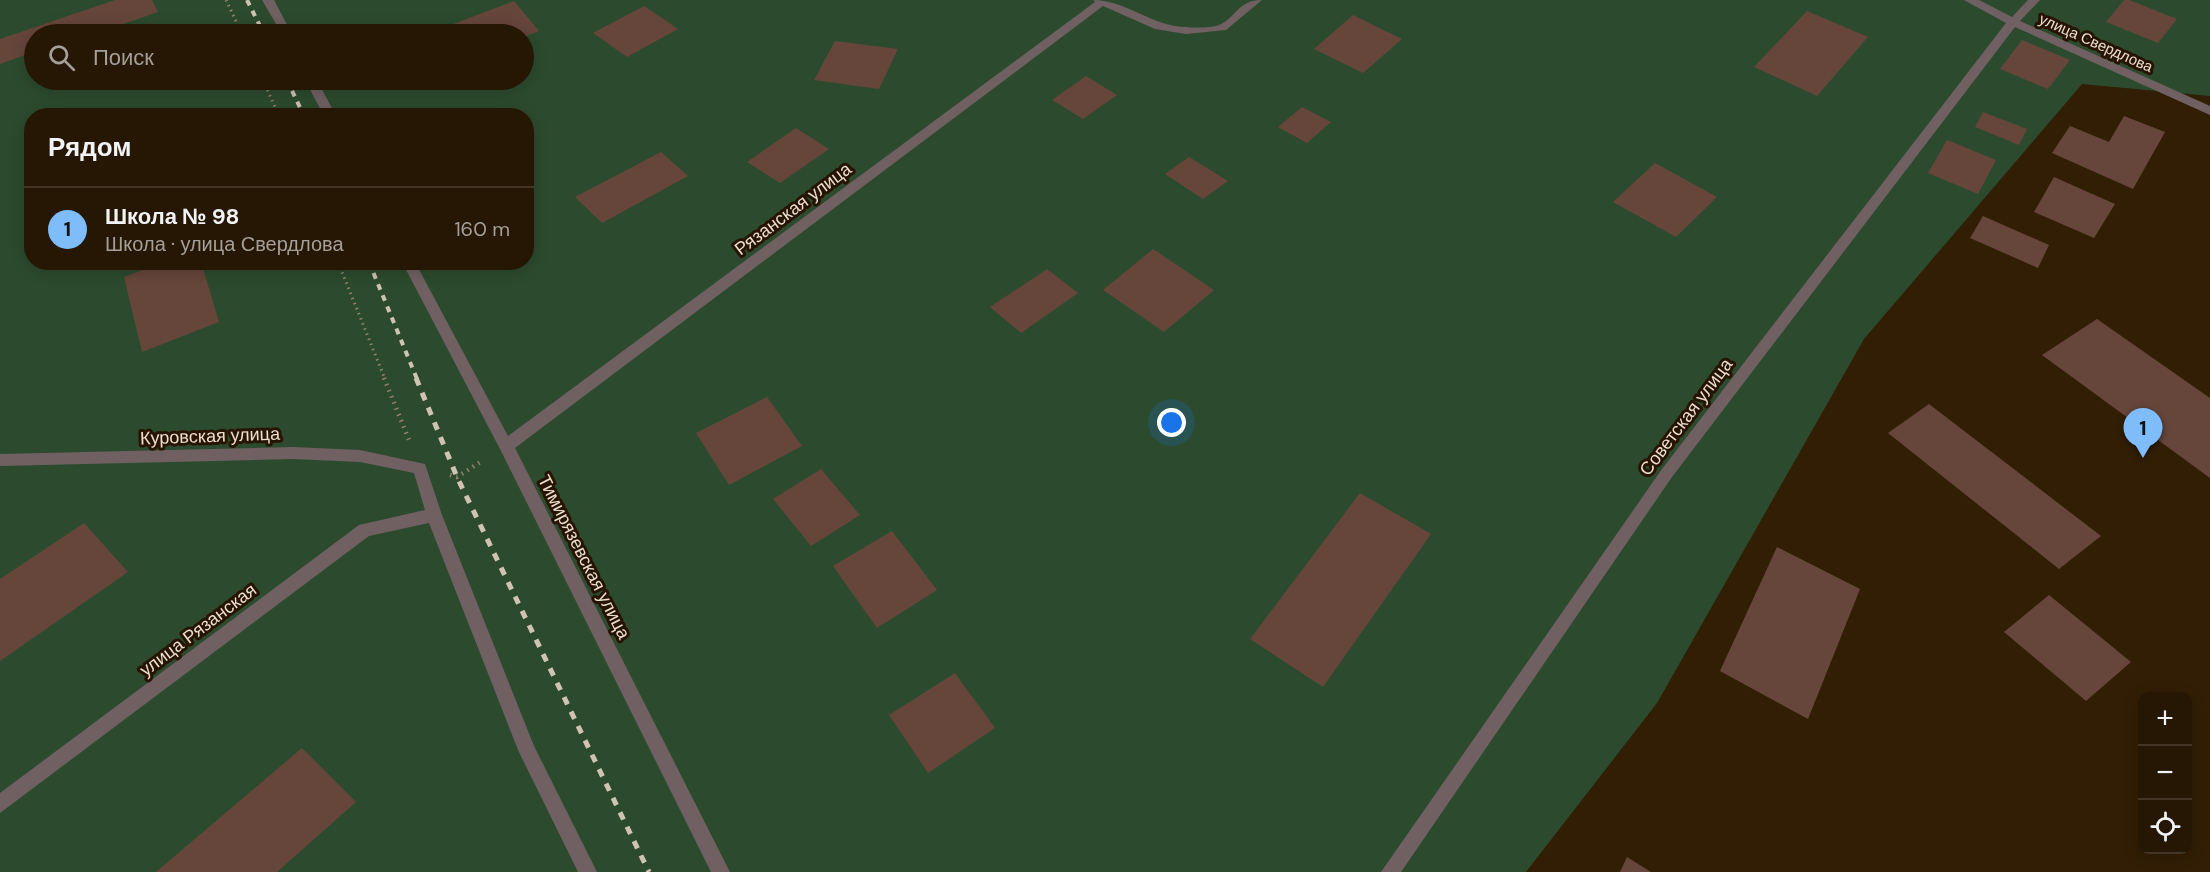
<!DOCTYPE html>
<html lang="ru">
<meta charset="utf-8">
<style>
:root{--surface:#261604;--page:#322313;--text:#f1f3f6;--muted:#a49f9a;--line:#423526;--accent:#7ebdf9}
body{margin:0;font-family:"DM Sans",sans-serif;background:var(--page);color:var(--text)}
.controls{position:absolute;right:18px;bottom:18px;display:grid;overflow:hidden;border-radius:12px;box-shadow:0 3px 15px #0003}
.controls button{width:54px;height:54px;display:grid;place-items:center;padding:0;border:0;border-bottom:2px solid var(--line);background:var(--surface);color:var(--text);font:30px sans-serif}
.you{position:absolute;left:1172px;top:423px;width:21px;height:21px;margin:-15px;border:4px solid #fff;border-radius:50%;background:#1a73e8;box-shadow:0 0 0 9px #1a73e833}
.badge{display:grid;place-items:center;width:39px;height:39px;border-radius:50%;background:var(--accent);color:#111;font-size:20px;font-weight:700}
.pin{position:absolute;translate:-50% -50px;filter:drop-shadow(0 2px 3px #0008)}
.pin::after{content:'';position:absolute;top:32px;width:21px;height:18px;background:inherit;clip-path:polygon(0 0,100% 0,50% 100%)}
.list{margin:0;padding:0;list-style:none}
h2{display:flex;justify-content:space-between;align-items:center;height:78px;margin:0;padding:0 24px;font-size:26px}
h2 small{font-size:20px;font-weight:400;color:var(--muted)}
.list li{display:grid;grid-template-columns:39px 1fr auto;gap:18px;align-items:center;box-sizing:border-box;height:84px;padding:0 24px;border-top:2px solid var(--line)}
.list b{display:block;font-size:22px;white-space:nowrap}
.list p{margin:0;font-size:20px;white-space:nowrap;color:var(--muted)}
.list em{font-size:20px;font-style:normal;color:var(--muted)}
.icon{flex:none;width:33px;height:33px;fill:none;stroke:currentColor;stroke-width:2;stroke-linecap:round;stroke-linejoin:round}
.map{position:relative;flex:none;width:2210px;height:872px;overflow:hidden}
.search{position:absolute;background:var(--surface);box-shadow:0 3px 15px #0003;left:24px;top:24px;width:510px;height:66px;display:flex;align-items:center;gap:15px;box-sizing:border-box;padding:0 21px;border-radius:33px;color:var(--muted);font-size:22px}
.panel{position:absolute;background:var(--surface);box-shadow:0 3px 15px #0003;left:24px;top:108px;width:510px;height:162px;border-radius:24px}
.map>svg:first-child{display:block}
.green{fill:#2c4b2e;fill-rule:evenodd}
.building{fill:#66463b}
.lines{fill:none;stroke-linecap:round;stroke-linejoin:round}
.path-far1{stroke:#91806d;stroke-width:3;stroke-dasharray:1.5 4;stroke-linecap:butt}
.path{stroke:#91806d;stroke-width:4.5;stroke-dasharray:1.5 5;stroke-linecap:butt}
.minor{fill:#716062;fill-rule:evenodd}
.rail-far1{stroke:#d1c3b3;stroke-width:4;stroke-dasharray:6 6;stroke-linecap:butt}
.rail{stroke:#d1c3b3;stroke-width:5;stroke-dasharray:8 8;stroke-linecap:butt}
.labels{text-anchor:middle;stroke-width:6;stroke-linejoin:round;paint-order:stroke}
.far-street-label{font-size:15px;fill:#ebded0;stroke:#271400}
.street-label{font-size:18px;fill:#ebded0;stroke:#271400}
</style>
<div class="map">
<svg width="2210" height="872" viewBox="0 0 2210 872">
<rect width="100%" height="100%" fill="#321e05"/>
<!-- green -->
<path class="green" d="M 0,0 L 2210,0 L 2210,96 L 2082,84 L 1864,339 L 1657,703 L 1526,872 L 0,872 ZM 34,34 L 524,34 L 524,80 L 34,80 ZM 32,116 L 526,116 L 526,262 L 32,262 Z"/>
<!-- building -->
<path class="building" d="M 115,0 L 152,0 L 158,12 L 94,34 L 34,34 L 34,52 L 0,64 L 0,39 Z
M 2124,0 L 2129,0 L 2177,19 L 2158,43 L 2106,22 Z
M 514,1 L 539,31 L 524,37 L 524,34 L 427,34 Z
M 644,6 L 678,29 L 627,57 L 593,33 Z
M 1807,11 L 1868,37 L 1817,96 L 1754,67 Z
M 1353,15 L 1402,39 L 1363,73 L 1314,49 Z
M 2022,40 L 2070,60 L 2048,89 L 2000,69 Z
M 835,41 L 898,49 L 879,89 L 814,80 Z
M 1086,76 L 1117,95 L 1083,119 L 1052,100 Z
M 1302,107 L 1331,122 L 1307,143 L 1278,127 Z
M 1983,112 L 2027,129 L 2019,145 L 1975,127 Z
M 2124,116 L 2165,132 L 2133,189 L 2052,153 L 2070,126 L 2109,142 Z
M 796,128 L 829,149 L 780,183 L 747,162 Z
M 1947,140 L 1996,160 L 1978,194 L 1928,173 Z
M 661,152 L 688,176 L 602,223 L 575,197 Z
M 1189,157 L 1228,181 L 1203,199 L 1165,174 Z
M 1655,163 L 1717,197 L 1676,237 L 1613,202 Z
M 2054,177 L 2115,204 L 2094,238 L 2034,212 Z
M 1983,216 L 2049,245 L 2038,268 L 1970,238 Z
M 1153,249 L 1214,290 L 1164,332 L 1103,290 Z
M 164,262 L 201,262 L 219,322 L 142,352 L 124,277 Z
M 1047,269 L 1078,293 L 1021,333 L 990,307 Z
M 2097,319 L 2210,398 L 2210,478 L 2042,355 Z
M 767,397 L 802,446 L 729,485 L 696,433 Z
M 1929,404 L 2101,536 L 2059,569 L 1888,433 Z
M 821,469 L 860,515 L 811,546 L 773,499 Z
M 1360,493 L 1431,534 L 1323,687 L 1250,639 Z
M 84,523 L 128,572 L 0,661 L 0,579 Z
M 892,531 L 937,590 L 877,628 L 833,566 Z
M 1777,547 L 1860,589 L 1808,719 L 1720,671 Z
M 2049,595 L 2131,662 L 2086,701 L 2004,632 Z
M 955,673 L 995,728 L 928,773 L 889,715 Z
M 302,748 L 356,802 L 277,872 L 156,872 Z
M 1627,857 L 1651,872 L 1620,872 Z"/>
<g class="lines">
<!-- path-far1 -->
<path class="path-far1" d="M 226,0 L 242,34
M 263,80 L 279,116
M 338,262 L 385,379"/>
<!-- path -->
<path class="path" d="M 384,378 L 409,440
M 450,475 L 457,477 L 482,461"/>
<!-- minor -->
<path class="minor" d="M 262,0 L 274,0 L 292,34 L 282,34 Z
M 1093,0 C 1126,0 1153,27 1186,27 C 1195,28 1211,28 1219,25 C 1237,17 1238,0 1262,0 L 1226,30 L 1186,34 L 1155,29 L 1103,6 L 515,448 L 730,872 L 711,872 L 500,449 L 402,262 L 415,262 L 508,436 L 1095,2 Z
M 1964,0 L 1979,0 L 2012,17 L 2028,0 L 2040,0 L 2020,21 L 2210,106 L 2210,115 L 2015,27 L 1672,477 L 1401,872 L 1381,872 L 1662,469 L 2006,23 Z
M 305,80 L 317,80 L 336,116 L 324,116 Z
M 293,447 L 360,450 L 425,464 L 442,515 L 534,746 L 597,872 L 578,872 L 518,750 L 429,523 L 369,536 L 0,813 L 0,793 L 359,525 L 425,510 L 414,473 L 360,462 L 293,459 L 0,466 L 0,454 Z"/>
<!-- rail-far1 -->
<path class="rail-far1" d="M 247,0 L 264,34
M 287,80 L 304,116
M 369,262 L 417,379"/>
<!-- rail -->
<path class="rail" d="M 416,378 L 457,477 L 649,872"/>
</g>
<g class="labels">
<!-- far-street labels -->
<g class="far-street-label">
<text transform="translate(2096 43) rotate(24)" y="5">улица Свердлова</text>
</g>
<!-- street labels -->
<g class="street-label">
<text transform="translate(793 209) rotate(-37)" y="6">Рязанская улица</text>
<text transform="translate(1686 417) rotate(-53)" y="6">Советская улица</text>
<text transform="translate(210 436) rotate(-2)" y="6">Куровская улица</text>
<text transform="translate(584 557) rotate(63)" y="6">Тимирязевская улица</text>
<text transform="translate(198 630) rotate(-37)" y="6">улица Рязанская</text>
</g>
</g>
</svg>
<div class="controls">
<button>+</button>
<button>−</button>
<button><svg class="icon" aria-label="locate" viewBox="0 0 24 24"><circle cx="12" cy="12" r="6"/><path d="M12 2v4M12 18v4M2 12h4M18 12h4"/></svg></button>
</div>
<div class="you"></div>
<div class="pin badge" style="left:2143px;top:458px">1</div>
<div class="search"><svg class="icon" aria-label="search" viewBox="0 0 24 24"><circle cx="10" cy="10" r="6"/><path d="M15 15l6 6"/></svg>Поиск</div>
<section class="panel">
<h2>Рядом<small></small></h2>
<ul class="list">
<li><span class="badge">1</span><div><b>Школа № 98</b><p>Школа · улица Свердлова</p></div><em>160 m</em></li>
</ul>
</section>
</div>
